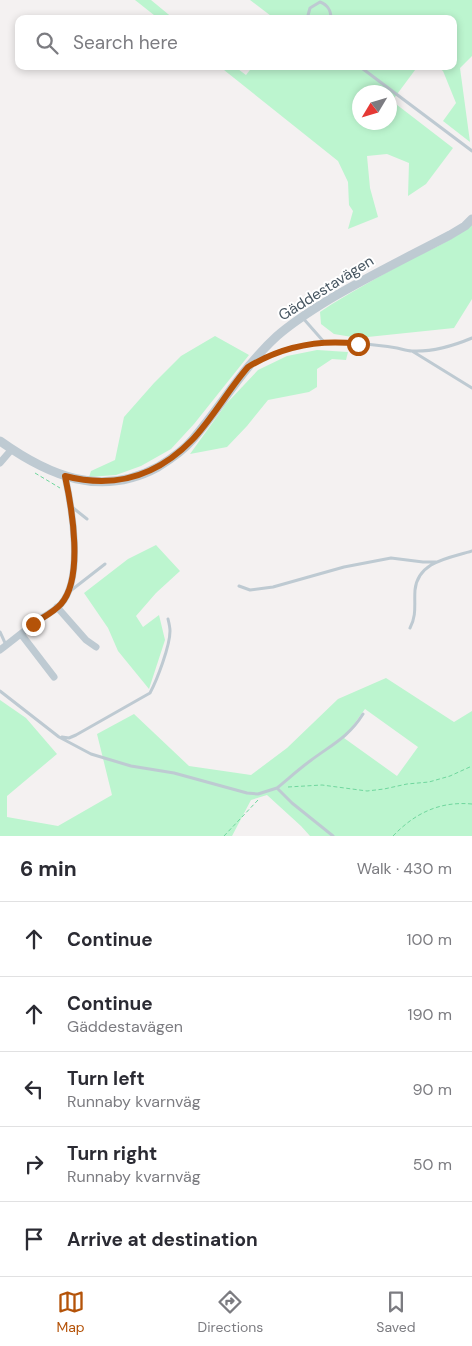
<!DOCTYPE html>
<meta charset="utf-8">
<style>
:root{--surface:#fff;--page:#f7f7f7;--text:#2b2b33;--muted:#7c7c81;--line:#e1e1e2;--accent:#b45309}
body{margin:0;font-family:"DM Sans",sans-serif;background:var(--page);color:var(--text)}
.compass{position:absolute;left:352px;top:85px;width:45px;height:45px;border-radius:50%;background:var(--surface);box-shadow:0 2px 8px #0003;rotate:232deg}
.stop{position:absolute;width:15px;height:15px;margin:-11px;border:4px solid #b45309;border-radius:50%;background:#fff}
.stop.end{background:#b45309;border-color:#fff;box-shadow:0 1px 5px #0008}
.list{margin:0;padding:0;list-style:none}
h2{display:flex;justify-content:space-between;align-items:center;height:65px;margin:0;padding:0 20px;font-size:21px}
h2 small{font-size:16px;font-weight:400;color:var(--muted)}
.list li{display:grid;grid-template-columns:32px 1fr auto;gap:15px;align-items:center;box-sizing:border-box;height:75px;padding:0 20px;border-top:1px solid var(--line)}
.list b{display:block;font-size:19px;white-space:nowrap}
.list p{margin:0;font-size:16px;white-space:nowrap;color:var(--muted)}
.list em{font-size:16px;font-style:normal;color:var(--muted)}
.icon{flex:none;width:28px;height:28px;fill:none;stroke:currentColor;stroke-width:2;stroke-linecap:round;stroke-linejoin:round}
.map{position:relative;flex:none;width:472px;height:836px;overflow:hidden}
.search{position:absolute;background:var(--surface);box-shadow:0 2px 8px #0003;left:15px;right:15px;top:15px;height:55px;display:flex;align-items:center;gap:12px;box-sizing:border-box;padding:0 18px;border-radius:10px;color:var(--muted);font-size:19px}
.sheet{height:440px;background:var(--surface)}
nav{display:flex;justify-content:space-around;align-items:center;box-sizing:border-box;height:70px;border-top:1px solid var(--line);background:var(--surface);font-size:14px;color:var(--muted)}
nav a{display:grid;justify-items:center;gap:2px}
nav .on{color:var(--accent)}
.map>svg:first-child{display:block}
.green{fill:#bcf5cf;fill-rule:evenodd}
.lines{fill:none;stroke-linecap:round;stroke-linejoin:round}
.path{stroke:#70d79e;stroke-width:1;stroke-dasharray:4 2.5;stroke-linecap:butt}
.service{stroke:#becad2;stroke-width:3}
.minor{stroke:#becad2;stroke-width:7}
.tertiary{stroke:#becad2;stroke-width:9}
.route{stroke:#b45309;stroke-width:6}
.labels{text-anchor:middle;stroke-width:4;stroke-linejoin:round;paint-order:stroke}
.street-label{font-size:15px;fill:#475661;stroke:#fff}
</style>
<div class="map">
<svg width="472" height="836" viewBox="0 0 472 836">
<rect width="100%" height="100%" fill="#f4f1f1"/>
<!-- green -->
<path class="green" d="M 135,0 L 151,0 L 174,19 L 159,19 Z
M 250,0 L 472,0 L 472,56 L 460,68 L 470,142 L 443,121 L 456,103 L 443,71 L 436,66 L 453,66 L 453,19 L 275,19 Z
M 219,66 L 234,66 L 246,75 L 253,66 L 418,66 L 392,101 L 453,148 L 426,184 L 408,196 L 409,163 L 387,154 L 367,156 L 370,188 L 378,217 L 348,229 L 353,211 L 349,205 L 348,182 L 338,161 ZM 360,92 L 390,92 L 390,122 L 360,122 Z
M 472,223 L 472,299 L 454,328 L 358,338 L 334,334 L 321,324 L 320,312 L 332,304 C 357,289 383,274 409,260 C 431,249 455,240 472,223 Z
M 215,336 L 249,355 L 194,424 L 171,449 L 141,466 L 116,475 L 89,477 L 91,471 L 115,460 L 124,417 L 154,383 L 181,356 Z
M 317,350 L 348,352 L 346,360 L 332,359 L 317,369 L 317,387 L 309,392 L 268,400 L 247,426 L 227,447 L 190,454 L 226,404 L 258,370 L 287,356 Z
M 156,545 L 180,571 L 156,593 L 136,616 L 143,627 L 159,615 L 165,640 L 149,689 L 118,651 L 108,628 L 84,593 L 128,559 Z
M 386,678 L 454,722 L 472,711 L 472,836 L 310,836 L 301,826 L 267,795 L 251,800 L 232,836 L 0,836 L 0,700 L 26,718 L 57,754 L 7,796 L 7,817 L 58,826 L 112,795 L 97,734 L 134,714 L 189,766 L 251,775 L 287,748 L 338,699 ZM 365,709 L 418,747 L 397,776 L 344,738 Z"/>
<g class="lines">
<!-- path -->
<path class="path" d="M 35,473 L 60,488
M 288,787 L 322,785 L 367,791 L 384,789 L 407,784 L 429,782 L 450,776 L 472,766
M 224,836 L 258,800
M 393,836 C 415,813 440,801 472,804"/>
<!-- service -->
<path class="service" d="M 307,19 L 310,8 L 320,2 C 328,5 331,10 331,19
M 359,66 L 472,151
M 302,317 L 324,342
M 412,351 L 472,388
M 258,361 C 300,336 350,341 397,348 C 402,349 407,351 412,351 C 433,352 453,346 472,338
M 72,507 L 87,519
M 239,586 L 250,590 L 273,587 L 344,567 L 391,558 L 423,562 L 436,562
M 69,592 L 105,564
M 410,628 C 417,615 414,604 415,590 C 418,561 450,558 472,551
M 0,632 L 6,645
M 0,691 L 59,737 L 91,754 L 131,766 L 174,773 L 247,793 L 258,794 L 277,788 L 292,803 L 333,836
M 62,737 L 69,738 L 76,735 L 150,693 C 157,680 170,646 170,631 C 170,627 169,623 168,619
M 277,788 C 288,779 299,769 310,761 C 331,745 348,738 363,714"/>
<!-- minor -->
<path class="minor" d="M 0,463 L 12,449
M 57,607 L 86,640 L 96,647
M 21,634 L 54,677
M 0,650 C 12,641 24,631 36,622 C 44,616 55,611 61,604 C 84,578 72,508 65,476"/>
<!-- tertiary -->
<path class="tertiary" d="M 0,441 C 49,476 101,498 158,467 C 171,459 184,450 193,439 C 222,405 244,366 277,336 C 293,322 312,310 330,299 C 369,276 410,256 450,235 L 465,226 L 472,219"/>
</g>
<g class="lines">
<!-- route -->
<path class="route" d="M 33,624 C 42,618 54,612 61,604 C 84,578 72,508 65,476 C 114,489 156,477 192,440 C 213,418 228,390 248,367 C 283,346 318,339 358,344"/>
</g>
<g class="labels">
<!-- street labels -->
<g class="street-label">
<text transform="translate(326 288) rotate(-32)" y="5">Gäddestavägen</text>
</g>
</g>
</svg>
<svg class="compass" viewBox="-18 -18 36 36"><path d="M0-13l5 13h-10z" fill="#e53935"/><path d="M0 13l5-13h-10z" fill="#7c7c81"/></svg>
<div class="stop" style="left:358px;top:344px"></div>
<div class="stop end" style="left:33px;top:624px"></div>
<div class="search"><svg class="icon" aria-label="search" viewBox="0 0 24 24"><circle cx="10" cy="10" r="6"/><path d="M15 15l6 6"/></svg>Search here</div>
</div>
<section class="sheet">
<h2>6 min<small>Walk · 430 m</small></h2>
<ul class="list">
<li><svg class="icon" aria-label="ahead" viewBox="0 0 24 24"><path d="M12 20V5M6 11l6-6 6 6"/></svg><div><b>Continue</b></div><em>100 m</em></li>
<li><svg class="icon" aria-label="ahead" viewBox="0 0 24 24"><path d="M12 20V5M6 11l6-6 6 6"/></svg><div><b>Continue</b><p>Gäddestavägen</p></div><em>190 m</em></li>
<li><svg class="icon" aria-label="left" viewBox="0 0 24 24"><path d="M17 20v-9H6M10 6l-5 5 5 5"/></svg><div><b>Turn left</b><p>Runnaby kvarnväg</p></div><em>90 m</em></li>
<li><svg class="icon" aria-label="right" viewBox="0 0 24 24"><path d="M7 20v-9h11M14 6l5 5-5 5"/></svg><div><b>Turn right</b><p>Runnaby kvarnväg</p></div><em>50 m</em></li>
<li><svg class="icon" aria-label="arrive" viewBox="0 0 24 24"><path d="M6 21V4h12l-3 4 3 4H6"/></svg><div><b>Arrive at destination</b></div></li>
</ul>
</section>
<nav>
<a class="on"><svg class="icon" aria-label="map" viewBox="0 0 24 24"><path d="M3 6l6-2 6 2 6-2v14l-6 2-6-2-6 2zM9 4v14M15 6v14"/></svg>Map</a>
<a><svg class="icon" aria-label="directions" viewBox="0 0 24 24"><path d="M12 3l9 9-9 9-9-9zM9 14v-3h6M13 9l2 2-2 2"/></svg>Directions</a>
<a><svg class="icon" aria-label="saved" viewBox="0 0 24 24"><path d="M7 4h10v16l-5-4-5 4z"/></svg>Saved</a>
</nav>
